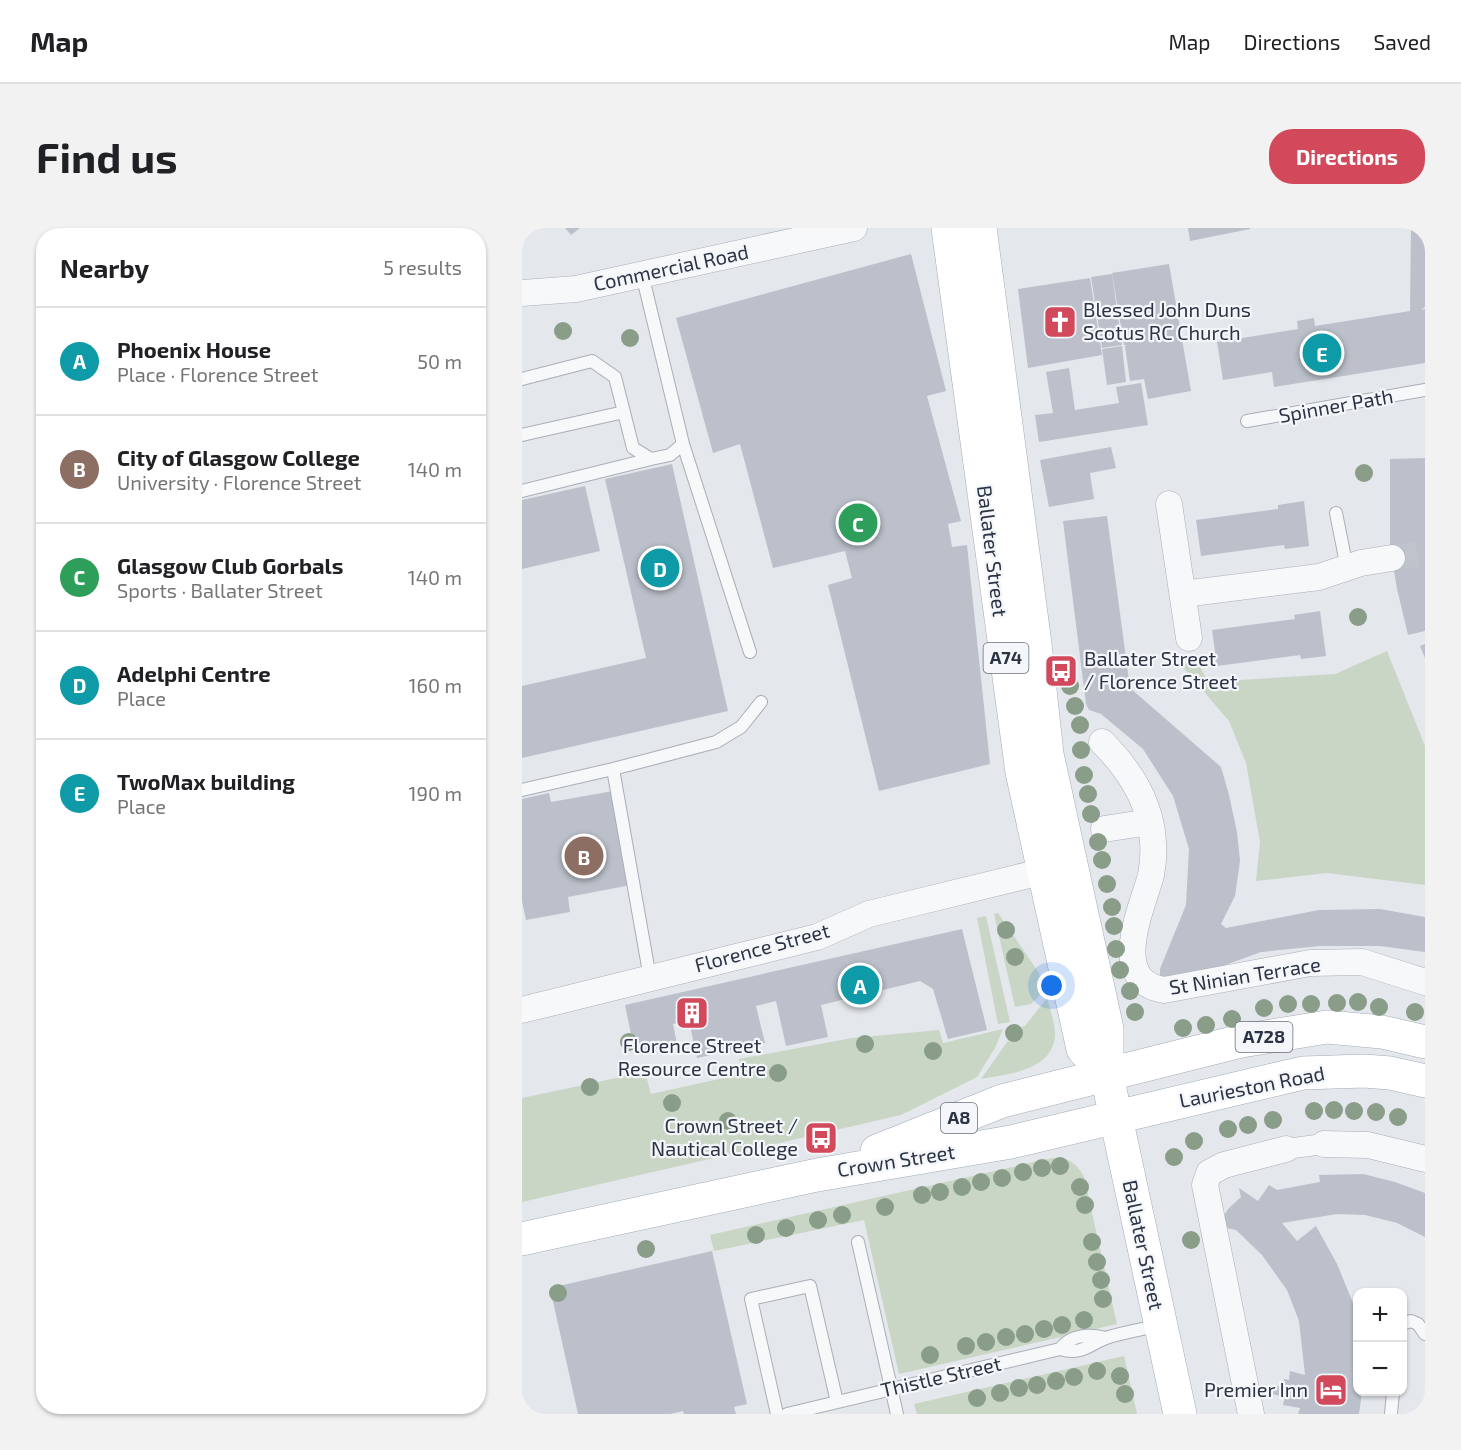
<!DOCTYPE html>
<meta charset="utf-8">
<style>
:root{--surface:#fff;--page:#f2f2f2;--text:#202124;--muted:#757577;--line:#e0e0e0;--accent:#d1495b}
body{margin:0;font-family:"Exo 2",sans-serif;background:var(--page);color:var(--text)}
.controls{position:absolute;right:18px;bottom:18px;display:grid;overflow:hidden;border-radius:12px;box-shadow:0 2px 4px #0004}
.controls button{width:54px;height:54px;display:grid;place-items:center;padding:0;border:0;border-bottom:2px solid var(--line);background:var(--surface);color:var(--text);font:30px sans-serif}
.you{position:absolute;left:530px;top:758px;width:21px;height:21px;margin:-15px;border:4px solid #fff;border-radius:50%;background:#1a73e8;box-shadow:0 0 0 9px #1a73e833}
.badge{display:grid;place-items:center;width:39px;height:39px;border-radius:50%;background:var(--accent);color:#fff;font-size:20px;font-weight:700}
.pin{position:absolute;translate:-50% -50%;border:3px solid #fff;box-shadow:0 2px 6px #0006}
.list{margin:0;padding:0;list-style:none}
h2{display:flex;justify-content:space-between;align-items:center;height:78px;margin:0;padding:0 24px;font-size:26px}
h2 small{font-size:20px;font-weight:400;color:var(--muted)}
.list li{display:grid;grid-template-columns:39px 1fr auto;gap:18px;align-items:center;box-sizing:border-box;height:108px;padding:0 24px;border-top:2px solid var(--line)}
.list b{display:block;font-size:22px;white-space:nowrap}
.list p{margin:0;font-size:20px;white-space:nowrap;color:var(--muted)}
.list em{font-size:20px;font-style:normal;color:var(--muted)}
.map{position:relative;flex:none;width:903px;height:1186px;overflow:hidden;border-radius:24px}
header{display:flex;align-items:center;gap:36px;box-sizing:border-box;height:84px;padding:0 30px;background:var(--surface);border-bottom:2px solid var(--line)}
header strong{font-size:28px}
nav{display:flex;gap:33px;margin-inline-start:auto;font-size:21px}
.intro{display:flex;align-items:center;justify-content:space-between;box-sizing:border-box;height:144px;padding:0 36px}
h1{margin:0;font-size:42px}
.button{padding:15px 27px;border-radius:24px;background:var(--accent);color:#fff;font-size:21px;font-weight:700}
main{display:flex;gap:36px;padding:0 36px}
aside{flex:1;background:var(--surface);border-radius:24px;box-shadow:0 2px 4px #0004}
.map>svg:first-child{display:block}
.green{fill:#c9d6c5}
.building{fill:#bbc0ca}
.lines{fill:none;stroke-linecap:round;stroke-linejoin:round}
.minor-tunnel{stroke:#bfc3cb;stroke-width:26;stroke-dasharray:26 13;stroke-linecap:butt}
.service-casing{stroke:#a9aeb7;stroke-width:14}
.pedestrian-casing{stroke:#a9aeb7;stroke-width:21}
.minor-casing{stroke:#a9aeb7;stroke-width:27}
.primary-casing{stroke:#a3abb8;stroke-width:34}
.service{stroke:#f7f8fa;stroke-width:12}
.pedestrian{stroke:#f7f8fa;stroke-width:20}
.minor{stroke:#f7f8fa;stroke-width:26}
.primary{stroke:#fff;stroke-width:33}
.tree{fill:#899d89}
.labels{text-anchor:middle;stroke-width:4.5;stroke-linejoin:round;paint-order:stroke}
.shield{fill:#f4f6f9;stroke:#676e7b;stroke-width:1.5}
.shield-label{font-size:18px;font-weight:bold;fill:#2b3445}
.street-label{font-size:20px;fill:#2b3445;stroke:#f4f6f9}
.poi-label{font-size:20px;fill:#2b3445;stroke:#f4f6f9;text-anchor:start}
</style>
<header>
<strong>Map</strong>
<nav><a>Map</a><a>Directions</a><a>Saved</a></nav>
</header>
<div class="intro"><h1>Find us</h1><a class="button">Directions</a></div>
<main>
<aside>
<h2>Nearby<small>5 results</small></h2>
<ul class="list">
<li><span class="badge" style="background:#0f9aa8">A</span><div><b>Phoenix House</b><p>Place · Florence Street</p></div><em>50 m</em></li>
<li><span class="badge" style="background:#8d6e63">B</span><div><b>City of Glasgow College</b><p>University · Florence Street</p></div><em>140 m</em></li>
<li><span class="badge" style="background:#2e9e5b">C</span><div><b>Glasgow Club Gorbals</b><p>Sports · Ballater Street</p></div><em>140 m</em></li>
<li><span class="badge" style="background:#0f9aa8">D</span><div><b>Adelphi Centre</b><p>Place</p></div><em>160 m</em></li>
<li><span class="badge" style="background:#0f9aa8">E</span><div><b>TwoMax building</b><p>Place</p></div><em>190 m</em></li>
</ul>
</aside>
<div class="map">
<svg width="903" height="1186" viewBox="0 0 903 1186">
<rect width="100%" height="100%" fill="#e4e7ec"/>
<!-- green -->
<path class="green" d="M 865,423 L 903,518 L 903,657 L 805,645 L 734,653 L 738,614 L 724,535 L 707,493 L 659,437 L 675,433 L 686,454 L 813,446 Z
M 476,685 L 517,745 L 521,764 L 509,776 L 493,779 L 472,686 Z
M 464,688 L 488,794 L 476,796 L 455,690 Z
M 525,770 C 528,781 533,795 533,807 C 531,843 486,846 459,851 L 495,800 L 503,798 Z
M 481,801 L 473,820 L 455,849 L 379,887 L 0,974 L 0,870 L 123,844 L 129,866 L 220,846 L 217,831 L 330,810 L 417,802 L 421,815 Z
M 530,930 C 546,929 555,935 562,949 L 595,1096 L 377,1146 L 342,992 L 192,1023 L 188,1007 Z
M 602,1128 L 615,1186 L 395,1186 L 392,1176 Z"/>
<!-- building -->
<path class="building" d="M 43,0 L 58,0 L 49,7 Z
M 666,0 L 728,0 L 728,1 L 668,13 Z
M 889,0 L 903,0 L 903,79 L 899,82 L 903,81 L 903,135 L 752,159 L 750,144 L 701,152 L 695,114 L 776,101 L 775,93 L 792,90 L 793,98 L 888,83 Z
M 389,26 L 424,163 L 405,168 L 439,293 L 426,296 L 430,319 L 445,317 L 468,536 L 357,563 L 306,357 L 330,350 L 323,323 L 251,340 L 218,216 L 191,225 L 154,90 Z
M 647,36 L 669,163 L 626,171 L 622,151 L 608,153 L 603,118 L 605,117 L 602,117 L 590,45 Z
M 590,46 L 600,117 L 580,120 L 569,49 Z
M 568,50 L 580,127 L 506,140 L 496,61 Z
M 600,118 L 604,154 L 585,157 L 580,121 Z
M 547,140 L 553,182 L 597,175 L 594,159 L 619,155 L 626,197 L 517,214 L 513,187 L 531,185 L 524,144 Z
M 589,219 L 594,240 L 568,245 L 572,271 L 527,279 L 518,232 Z
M 903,230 L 903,403 L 886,407 L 875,361 L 868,318 L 868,231 Z
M 150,236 L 206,483 L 0,530 L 0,458 L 124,430 L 83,251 Z
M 63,258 L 78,323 L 0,341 L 0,272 Z
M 782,273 L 787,318 L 763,321 L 762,317 L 679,328 L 674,292 L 756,281 L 756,277 Z
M 585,288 L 608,460 L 699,539 L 707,567 L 715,604 L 718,633 L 713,668 L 699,696 L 704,700 L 797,682 L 858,681 L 903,689 L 903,724 L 858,718 L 798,718 L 739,724 L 651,756 L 638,750 L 638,741 L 664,677 L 667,621 L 651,568 L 621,521 L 579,486 L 567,482 L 564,476 L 541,293 Z
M 798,383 L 804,428 L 779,431 L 778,427 L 695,438 L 690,402 L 773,391 L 772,387 Z
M 903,416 L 903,430 L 898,418 Z
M 91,563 L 109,657 L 46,669 L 48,684 L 4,692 L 0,673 L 0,571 L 27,565 L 29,574 Z
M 440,701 L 465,802 L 426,811 L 411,761 L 398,753 L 299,777 L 306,809 L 264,818 L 254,773 L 234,778 L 243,815 L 175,830 L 167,793 L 151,796 L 155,816 L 113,825 L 103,777 Z
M 841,946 L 873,954 L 903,965 L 903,1009 L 875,995 L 843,987 L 815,986 L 760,995 L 775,1013 L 794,998 L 815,1036 L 836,1087 L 836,1164 L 840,1164 L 837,1186 L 776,1186 L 778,1180 L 761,1177 L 763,1169 L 750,1166 L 752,1157 L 761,1159 L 762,1151 L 767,1152 L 768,1143 L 783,1147 L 777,1093 L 765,1062 L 740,1027 L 714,1002 L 705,1000 L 700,991 L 706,981 L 719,969 L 717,960 L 736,973 L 747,957 L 755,962 L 798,954 L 797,947 Z
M 190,1023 L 225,1176 L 212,1179 L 214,1186 L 162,1186 L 161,1183 L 148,1186 L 56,1186 L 28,1060 Z"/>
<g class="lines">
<!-- minor-tunnel -->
<path class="minor-tunnel" d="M 870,330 L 903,325"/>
<!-- service casing -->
<g class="service-casing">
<path id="service" d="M 120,46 L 161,216 L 228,424
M 0,151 L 70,133 L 93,149 L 111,220 L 129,231 L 148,227 L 161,216
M 725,193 L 903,162
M 0,207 L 102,184
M 0,263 L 129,231
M 814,285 L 825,340
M 0,562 L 91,541
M 128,750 L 91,541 L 194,514 L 219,499 L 239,474
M 336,1014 L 375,1186
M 880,1096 L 889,1093 L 896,1096 L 903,1106
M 538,1121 C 550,1106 567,1106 584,1110
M 255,1186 L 229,1071 L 288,1058 L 315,1174
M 265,1186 L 538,1121 C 561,1128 568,1115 587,1109 C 603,1104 621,1101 638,1097
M 869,1186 L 871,1164"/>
</g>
<!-- pedestrian casing -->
<g class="pedestrian-casing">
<path id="pedestrian" d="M 764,921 L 802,916"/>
</g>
<!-- minor casing -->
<g class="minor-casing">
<path id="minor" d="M 0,65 L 54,61 L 332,0
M 647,276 L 667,410
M 661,366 L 797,349 L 839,335 L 870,330
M 580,514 C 608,542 629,574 631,614 C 632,625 631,636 629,647 C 621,678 585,753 642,762 L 788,735 L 840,734 L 903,754
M 582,601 L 628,594
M 0,782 L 295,709 L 347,686 L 539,639
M 802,916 L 846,917 L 903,931
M 729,1186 L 683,957 L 687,945 L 702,937 L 764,921"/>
</g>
<!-- primary casing -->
<g class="primary-casing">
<path id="primary" d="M 426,0 L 500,544 L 561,821 L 585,848
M 458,0 L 513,416 L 525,526 L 585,801 L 585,848 L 658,1186
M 355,923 L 480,873 L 719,813 L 805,799 L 860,804 L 903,814
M 0,1011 L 295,947 L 489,914 L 781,845 L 842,843 L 868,845 L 903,853"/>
</g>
<!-- service -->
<use href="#service" class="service"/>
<!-- pedestrian -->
<use href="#pedestrian" class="pedestrian"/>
<!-- minor -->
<use href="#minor" class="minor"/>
<!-- primary -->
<use href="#primary" class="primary"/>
</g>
<!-- trees -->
<g class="tree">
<circle cx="41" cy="103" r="9"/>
<circle cx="108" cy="110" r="9"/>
<circle cx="842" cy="245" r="9"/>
<circle cx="836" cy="389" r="9"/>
<circle cx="548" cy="458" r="9"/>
<circle cx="553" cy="478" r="9"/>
<circle cx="558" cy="497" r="9"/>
<circle cx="559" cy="522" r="9"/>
<circle cx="562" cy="547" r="9"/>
<circle cx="566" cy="566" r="9"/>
<circle cx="569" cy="586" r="9"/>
<circle cx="576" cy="614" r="9"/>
<circle cx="580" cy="632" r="9"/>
<circle cx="585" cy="656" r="9"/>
<circle cx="590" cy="679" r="9"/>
<circle cx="592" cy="698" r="9"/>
<circle cx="484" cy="702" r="9"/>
<circle cx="594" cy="721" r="9"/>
<circle cx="493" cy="729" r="9"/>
<circle cx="598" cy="742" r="9"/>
<circle cx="608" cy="763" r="9"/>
<circle cx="836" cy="774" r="9"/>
<circle cx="815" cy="775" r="9"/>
<circle cx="766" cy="776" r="9"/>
<circle cx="789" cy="776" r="9"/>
<circle cx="857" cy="779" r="9"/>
<circle cx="742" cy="780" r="9"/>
<circle cx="613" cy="784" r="9"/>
<circle cx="893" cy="784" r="9"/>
<circle cx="710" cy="791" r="9"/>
<circle cx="684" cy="797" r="9"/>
<circle cx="661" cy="800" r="9"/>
<circle cx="492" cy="805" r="9"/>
<circle cx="107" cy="814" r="9"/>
<circle cx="343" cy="816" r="9"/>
<circle cx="411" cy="823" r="9"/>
<circle cx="256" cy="845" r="9"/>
<circle cx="68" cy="859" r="9"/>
<circle cx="150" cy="875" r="9"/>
<circle cx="812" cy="882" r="9"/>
<circle cx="792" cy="883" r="9"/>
<circle cx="832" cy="883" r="9"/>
<circle cx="854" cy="884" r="9"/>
<circle cx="876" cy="889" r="9"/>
<circle cx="751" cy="892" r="9"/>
<circle cx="206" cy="893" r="9"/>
<circle cx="726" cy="897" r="9"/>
<circle cx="706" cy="901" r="9"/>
<circle cx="672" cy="913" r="9"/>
<circle cx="652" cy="929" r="9"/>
<circle cx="538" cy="938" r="9"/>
<circle cx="520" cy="940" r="9"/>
<circle cx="501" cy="944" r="9"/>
<circle cx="480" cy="950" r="9"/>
<circle cx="459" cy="954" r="9"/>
<circle cx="440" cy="959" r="9"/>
<circle cx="558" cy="959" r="9"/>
<circle cx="418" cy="964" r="9"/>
<circle cx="400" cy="967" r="9"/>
<circle cx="563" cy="977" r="9"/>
<circle cx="363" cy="979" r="9"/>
<circle cx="320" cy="987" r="9"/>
<circle cx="296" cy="992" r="9"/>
<circle cx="264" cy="1000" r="9"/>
<circle cx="234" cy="1007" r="9"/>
<circle cx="669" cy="1012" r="9"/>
<circle cx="570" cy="1014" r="9"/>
<circle cx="124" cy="1021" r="9"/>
<circle cx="575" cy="1034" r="9"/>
<circle cx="579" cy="1052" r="9"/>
<circle cx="36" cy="1065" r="9"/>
<circle cx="581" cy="1071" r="9"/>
<circle cx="562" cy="1092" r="9"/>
<circle cx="540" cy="1097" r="9"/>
<circle cx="522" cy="1101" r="9"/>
<circle cx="503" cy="1106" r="9"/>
<circle cx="484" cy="1109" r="9"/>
<circle cx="464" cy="1114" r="9"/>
<circle cx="444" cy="1118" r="9"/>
<circle cx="408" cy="1127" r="9"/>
<circle cx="575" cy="1143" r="9"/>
<circle cx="598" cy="1148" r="9"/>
<circle cx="552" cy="1149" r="9"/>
<circle cx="534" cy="1153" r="9"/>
<circle cx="515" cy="1157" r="9"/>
<circle cx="497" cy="1160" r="9"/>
<circle cx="478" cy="1165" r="9"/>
<circle cx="603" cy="1166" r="9"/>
<circle cx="455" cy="1170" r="9"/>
</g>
<!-- icons -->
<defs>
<g id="church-square" transform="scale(1.725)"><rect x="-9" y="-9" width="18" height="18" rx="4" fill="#d1495b" stroke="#f4f6f9"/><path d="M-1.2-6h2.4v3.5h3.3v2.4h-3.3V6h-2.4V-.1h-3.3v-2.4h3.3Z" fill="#fff"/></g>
<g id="bus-square" transform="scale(1.725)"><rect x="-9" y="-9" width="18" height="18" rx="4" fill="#d1495b" stroke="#f4f6f9"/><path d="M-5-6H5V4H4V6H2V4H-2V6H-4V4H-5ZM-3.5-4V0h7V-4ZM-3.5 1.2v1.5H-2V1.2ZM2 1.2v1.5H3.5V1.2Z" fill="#fff"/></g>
<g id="building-square" transform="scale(1.725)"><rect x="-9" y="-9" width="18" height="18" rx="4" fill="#d1495b" stroke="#f4f6f9"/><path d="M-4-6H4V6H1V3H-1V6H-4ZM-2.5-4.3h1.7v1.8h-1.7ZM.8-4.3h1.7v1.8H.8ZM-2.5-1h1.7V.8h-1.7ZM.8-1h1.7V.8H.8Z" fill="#fff"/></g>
<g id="hotel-square" transform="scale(1.725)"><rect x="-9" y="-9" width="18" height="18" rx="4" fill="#d1495b" stroke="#f4f6f9"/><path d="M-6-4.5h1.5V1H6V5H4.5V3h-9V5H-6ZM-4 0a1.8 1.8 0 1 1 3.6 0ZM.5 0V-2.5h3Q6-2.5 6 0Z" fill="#fff"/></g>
</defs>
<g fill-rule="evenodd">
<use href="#church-square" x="538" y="94"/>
<use href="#bus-square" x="539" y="443"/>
<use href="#building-square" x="170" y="785"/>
<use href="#bus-square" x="299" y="910"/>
<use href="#hotel-square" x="809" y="1162"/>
</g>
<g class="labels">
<!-- shield labels -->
<g class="shield">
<rect x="461.5" y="415" width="45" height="30" rx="4.5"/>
<rect x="713.5" y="794" width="57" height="30" rx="4.5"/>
<rect x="419" y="875" width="36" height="30" rx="4.5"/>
</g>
<g class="shield-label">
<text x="484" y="436">A74</text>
<text x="742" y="815">A728</text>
<text x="437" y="896">A8</text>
</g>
<!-- street labels -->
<g class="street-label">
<text transform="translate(149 40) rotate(-12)" y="7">Commercial Road</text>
<text transform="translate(814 178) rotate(-10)" y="7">Spinner Path</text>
<text transform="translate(470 323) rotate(83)" y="7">Ballater Street</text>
<text transform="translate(240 720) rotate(-15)" y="7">Florence Street</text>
<text transform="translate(723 748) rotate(-9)" y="7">St Ninian Terrace</text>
<text transform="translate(730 859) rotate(-11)" y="7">Laurieston Road</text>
<text transform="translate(374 933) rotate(-9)" y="7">Crown Street</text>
<text transform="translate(621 1017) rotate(78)" y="7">Ballater Street</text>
<text transform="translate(419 1149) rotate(-13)" y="7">Thistle Street</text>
</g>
<!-- poi labels -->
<g class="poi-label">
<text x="561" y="89">Blessed John Duns<tspan x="561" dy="23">Scotus RC Church</tspan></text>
<text x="562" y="438">Ballater Street<tspan x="562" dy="23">/ Florence Street</tspan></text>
<text x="170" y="825" text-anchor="middle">Florence Street<tspan x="170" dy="23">Resource Centre</tspan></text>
<text x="276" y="905" text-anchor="end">Crown Street /<tspan x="276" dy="23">Nautical College</tspan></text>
<text x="786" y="1169" text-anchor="end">Premier Inn</text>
</g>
</g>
</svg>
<div class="controls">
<button>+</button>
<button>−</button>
</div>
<div class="you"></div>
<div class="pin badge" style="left:338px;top:757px;background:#0f9aa8">A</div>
<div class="pin badge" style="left:62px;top:628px;background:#8d6e63">B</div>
<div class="pin badge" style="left:336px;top:295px;background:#2e9e5b">C</div>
<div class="pin badge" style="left:138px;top:340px;background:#0f9aa8">D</div>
<div class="pin badge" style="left:800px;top:125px;background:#0f9aa8">E</div>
</div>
</main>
